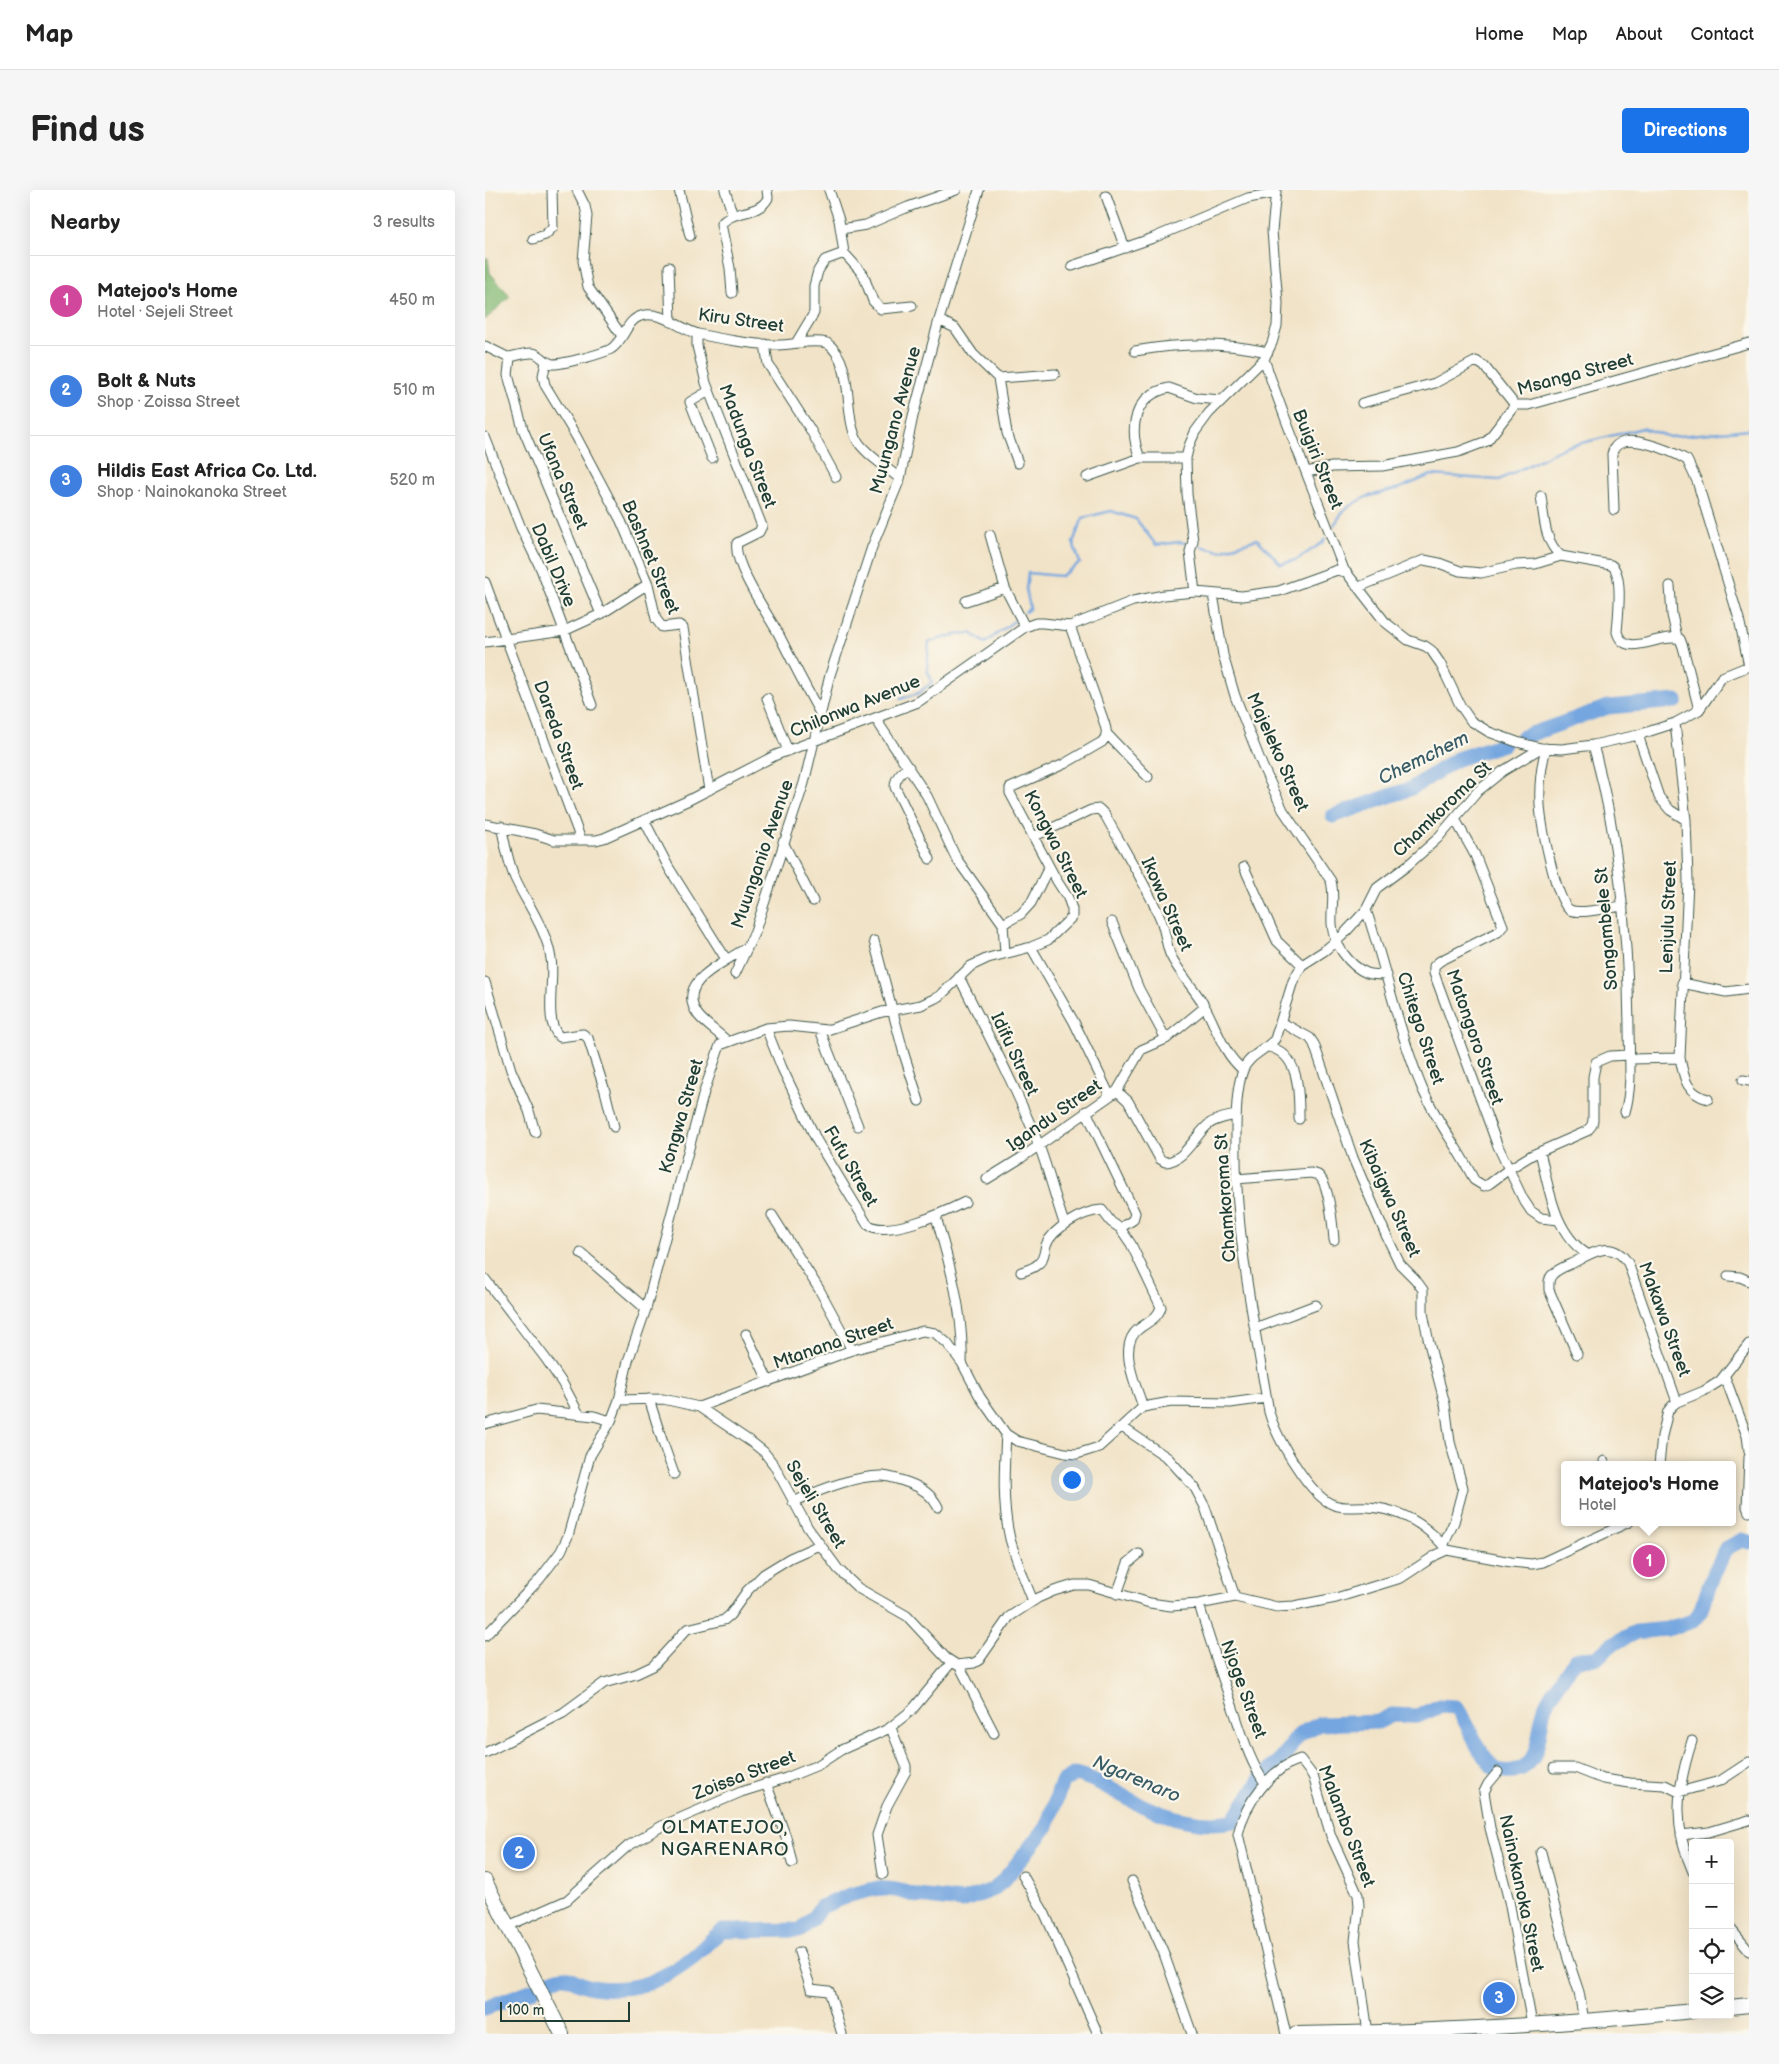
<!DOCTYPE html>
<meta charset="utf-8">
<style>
:root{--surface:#fff;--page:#f6f6f6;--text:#222;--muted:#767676;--line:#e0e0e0;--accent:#1a73e8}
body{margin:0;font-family:"Balsamiq Sans",sans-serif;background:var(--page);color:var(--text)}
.controls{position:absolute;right:15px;bottom:15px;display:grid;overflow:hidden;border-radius:5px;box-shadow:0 5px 20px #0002}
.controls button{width:45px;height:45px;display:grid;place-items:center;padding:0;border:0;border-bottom:1px solid var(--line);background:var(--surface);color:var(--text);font:25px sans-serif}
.scale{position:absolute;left:15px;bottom:12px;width:130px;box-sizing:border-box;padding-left:5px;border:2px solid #1f3d34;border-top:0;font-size:14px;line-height:18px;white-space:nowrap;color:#1f3d34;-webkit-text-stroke:4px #fbf7ec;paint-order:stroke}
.you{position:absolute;left:586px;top:1289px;width:18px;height:18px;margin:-12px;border:4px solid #fff;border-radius:50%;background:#1a73e8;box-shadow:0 0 0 8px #1a73e833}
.badge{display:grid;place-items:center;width:32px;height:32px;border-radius:50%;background:var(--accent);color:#fff;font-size:16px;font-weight:700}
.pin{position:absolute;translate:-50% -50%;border:2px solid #fff;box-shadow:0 1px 5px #0006}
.popup{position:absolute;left:1076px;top:1271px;width:175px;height:65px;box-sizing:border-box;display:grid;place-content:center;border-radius:5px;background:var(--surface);filter:drop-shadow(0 1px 4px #0005);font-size:16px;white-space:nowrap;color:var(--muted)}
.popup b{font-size:19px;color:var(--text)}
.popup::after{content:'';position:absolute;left:50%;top:100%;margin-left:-10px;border:10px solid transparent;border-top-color:var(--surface)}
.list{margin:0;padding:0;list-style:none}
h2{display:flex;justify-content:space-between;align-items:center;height:65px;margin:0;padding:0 20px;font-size:21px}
h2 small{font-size:16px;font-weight:400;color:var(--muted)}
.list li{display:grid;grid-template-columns:32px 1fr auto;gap:15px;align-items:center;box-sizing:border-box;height:90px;padding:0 20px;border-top:1px solid var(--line)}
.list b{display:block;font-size:19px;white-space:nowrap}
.list p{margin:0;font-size:16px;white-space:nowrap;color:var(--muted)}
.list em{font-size:16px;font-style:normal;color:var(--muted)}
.icon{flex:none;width:28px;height:28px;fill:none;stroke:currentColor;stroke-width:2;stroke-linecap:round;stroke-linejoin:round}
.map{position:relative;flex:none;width:1264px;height:1844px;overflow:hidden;border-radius:5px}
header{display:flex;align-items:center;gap:30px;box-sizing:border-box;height:70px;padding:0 25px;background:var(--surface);border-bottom:1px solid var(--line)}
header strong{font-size:24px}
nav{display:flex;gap:28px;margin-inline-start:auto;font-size:18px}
.intro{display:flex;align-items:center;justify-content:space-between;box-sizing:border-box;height:120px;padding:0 30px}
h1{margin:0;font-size:35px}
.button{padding:12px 22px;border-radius:5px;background:var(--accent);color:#fff;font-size:18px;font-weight:700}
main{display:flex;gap:30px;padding:0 30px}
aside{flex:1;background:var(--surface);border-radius:5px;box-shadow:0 5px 20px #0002}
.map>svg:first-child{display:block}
.forest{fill:#84ba75;stroke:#527c54}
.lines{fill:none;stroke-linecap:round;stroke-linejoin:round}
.stream{stroke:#75a6df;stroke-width:2.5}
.river{stroke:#75a6df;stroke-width:15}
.minor-casing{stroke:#3e564a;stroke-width:11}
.highway-casing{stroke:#3e564a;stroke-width:16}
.minor{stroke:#fff;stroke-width:9}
.highway{stroke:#fff;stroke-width:14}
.labels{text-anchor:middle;stroke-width:4.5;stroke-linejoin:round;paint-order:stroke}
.street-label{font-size:18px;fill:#1f3d34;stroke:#fbf7ec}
.water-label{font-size:19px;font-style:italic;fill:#395c67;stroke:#fbf7ec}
.neighbourhood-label{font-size:19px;letter-spacing:1px;fill:#1f3d34;stroke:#fbf7ec}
</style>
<header>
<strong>Map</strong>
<nav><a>Home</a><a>Map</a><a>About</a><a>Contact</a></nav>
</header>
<div class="intro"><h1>Find us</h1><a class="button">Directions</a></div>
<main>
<aside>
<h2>Nearby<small>3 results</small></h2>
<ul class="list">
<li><span class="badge" style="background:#d1479c">1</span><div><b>Matejoo's Home</b><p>Hotel · Sejeli Street</p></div><em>450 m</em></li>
<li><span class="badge" style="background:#3f7fe0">2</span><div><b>Bolt &amp; Nuts</b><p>Shop · Zoissa Street</p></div><em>510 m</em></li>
<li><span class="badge" style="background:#3f7fe0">3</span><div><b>Hildis East Africa Co. Ltd.</b><p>Shop · Nainokanoka Street</p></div><em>520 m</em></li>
</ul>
</aside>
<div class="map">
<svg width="1264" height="1844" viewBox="0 0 1264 1844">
<rect width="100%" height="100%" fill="#fbf7ec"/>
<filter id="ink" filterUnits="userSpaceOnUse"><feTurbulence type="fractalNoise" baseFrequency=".02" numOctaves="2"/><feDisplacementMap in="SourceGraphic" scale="10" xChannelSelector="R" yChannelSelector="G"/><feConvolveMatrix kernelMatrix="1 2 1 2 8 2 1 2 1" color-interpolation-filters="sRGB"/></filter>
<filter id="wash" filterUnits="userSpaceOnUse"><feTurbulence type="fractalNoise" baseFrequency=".0096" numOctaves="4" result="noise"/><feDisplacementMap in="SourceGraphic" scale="20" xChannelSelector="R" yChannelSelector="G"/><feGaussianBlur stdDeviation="1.12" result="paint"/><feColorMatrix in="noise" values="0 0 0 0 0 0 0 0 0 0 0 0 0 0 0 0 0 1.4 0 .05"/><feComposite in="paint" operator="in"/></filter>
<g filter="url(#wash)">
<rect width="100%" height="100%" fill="#f1e3c7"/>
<!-- forest -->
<path class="forest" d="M 0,68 L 3,68 L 5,83 L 25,106 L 0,130 Z"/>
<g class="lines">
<!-- stream -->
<path class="stream" d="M 849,335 L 860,319 L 881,307 L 915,298 L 946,285 L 1014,290 L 1080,257 L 1158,238 L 1185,247 L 1264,239
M 715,356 L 735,361 L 772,349 L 796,374 L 811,370 L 837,353 L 840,349
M 540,422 L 545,418 L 541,399 L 543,383 L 576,386 L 595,373 L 588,352 L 598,328 L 626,321 L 651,329 L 671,355 L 695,352 L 700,353
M 415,509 L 434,503 L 447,492 L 442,479 L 444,452 L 470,445 L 486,443 L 500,453 L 529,431"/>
<!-- river -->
<path class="river" d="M 1038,547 L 1123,517 L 1191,511
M 848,626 L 927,598 L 972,569 L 1018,554
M 61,1793 C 86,1780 82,1791 103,1796 C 118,1800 141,1799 156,1795 C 176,1790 204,1772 218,1758 C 225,1751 229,1746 238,1741 L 316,1740 L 327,1729 L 336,1717 L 365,1705 L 393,1698 L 411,1700 L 433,1706 L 477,1711 L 507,1700 L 519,1690 L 562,1636 L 577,1592 L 590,1584 C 613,1589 632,1604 654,1614 C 684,1628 715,1637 748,1631 L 776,1588 L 802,1563 L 810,1549 L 818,1542 L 835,1534 L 893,1532 L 907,1525 L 933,1526 L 955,1516 L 971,1517 C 985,1535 990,1559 1007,1576 C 1012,1581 1021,1582 1028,1581 C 1058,1576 1052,1539 1060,1517 C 1067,1500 1081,1484 1091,1469 L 1112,1468 L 1126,1455 L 1151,1442 L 1182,1439 L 1208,1431 L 1215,1422 L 1229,1383 L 1242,1358 L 1257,1350 L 1264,1352
M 0,1818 L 48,1800"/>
</g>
</g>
<g filter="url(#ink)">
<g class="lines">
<!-- minor casing -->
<g class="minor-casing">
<path id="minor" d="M 92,0 L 100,16 L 102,26 L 98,71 L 103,97 L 137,146
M 194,0 L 205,46
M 240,0 L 248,26
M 344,0 L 354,30 L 359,63 L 378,84 L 388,111 L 396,119 L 427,116
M 621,6 L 640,58
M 356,39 L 381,35 L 423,17 L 471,0
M 48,49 L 60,45 L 68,37 L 67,0
M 587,76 L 668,48 L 763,8 L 791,3
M 184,77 L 186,132
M 247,103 L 245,78 L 236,34 C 248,19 274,26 283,8 L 282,0
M 454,130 L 470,138 L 488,164 L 513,188 L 570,184
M 212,144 L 212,156 L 221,193 L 277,336 L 274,342 L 252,353 C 247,372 283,425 293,443 C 307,471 321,498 336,525
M 311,153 L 329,123 L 329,96 L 333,81 L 340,70 L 359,63
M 280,154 L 283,174 L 325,239 L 351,287
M 0,156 L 22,167 C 31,167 39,162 48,163 C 56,164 59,173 68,174 C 79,174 117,164 126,159 C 139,151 141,130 156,126 C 176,120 195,139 213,144 C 235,149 271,155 293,155 C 309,155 325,149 342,153 C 370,173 358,223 372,250 C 378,262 404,279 415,289
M 650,161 C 696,153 736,152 783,162
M 25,168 L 23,185 L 38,239 L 116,424
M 779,169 C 803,241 833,310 859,380
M 61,172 L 58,186 L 60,195 L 91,246 L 136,331 L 163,394 L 171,429 L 177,437 L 194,435 L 198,438 L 224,600
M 513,188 L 522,243 L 533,273
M 224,201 L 205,212 L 227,268
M 877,213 L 950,193 L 991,171 L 999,176 L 1030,215
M 1030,215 L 1044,215 L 1264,153
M 0,247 L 36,338 L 56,379 L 107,515
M 655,268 C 643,238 649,205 684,198 L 712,208 L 736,210
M 821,282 L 847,277 L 897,276 L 973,262 L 1002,251 L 1030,215
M 602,287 L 655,268 L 701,268
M 1056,306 C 1059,326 1059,352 1076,366
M 1129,320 L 1127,264 C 1132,236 1188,262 1202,270 L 1212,291 L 1254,429 L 1264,476
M 505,345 L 520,398 L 540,437
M 0,392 L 96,650
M 1185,396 L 1187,425 L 1192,447
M 874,397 L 939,370 L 954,373 L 975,381 L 996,383 L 1031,375 L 1050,374 L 1076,366 L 1126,375 C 1139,383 1133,427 1132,442 C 1140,470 1175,442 1195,449 L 1198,457 L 1214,520
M 710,402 L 705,362 L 708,351 L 702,304 L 701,268 L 704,256 L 710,242 L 724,223 L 779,169 L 787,153 L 792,136 L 793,113 L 787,41 L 791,0
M 728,404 L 738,465 L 750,506 L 777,575 L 798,620 L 846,691 C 850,706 846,719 847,734 C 848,753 864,776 882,783 C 888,785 895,785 902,785
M 481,411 L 520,398
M 0,452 L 79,441 L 116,424 L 163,394
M 282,508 L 303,561
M 390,528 L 442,606 L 471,668 L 518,734
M 1190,533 L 1201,630 L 1203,690 L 1195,868 C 1199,888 1201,903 1223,909
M 622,544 L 663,587
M 1153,545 L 1174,607 L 1185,620 L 1201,630
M 1108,555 C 1134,647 1143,743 1144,838 C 1144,867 1148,894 1140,922
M 1061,558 C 1056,577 1054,596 1055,615 C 1056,633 1071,713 1085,720 C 1095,725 1126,717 1138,716
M 424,577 C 417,581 410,587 410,597 L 445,669
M 970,629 L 990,665 L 1018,736 L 1013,742 L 955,771 L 949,776 L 949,783 L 1012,954 L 1038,1009 L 1046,1021 L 1056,1028 L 1074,1030
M 159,630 L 184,678 L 241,769
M 0,634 L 50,644 L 69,650 L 111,650 L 119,648 L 202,611 L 291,565 L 433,512 L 540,437 L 551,433 L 558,433 L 585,436 L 648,411 L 679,405 L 710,402 L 757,406 L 794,401 L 852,380 L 861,382 L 900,432 L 923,450 L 940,456 L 946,460 L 955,473 L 975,515 L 986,531 L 1004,542 L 1032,552 L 1056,558 L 1077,559 L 1108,555 L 1153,545 L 1190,533 L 1214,520 L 1237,487 L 1264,476
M 16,636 C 20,653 23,673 30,688 C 42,714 62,740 66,769 C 70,790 58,833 75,847 L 98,844 L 103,848 L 120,901 L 129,937
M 550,646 L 606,620 L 614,619 L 620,625 C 639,660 661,694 676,730 C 680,741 681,753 685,764 C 693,782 709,798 719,815 C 732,838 737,862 758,880
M 298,652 L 328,711
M 759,677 L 792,751 L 817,775
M 881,720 C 901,777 912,837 935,893 C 948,927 973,957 989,990 L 999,996 L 1004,994 L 1024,979 L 1047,965 L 1102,941 L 1107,935 L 1108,930 L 1108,887 L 1111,872 L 1125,866 L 1145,865
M 627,732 L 654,799 L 681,849
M 389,751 L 419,864 L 434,911
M 546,757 L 589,832 L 625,906
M 520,763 L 518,734 L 536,724 L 546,713 L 564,677
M 250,784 L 270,741 L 319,593 L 345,485 L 387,357 L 415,289 L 428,226 L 454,130 L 494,0
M 474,787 C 502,842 530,896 553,953 C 563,979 570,1007 579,1033
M 0,792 L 26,880 L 44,921 L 50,942
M 1197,793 L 1241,802 L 1264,799
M 796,832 L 825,848 L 829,854 L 868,968 L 901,1045 L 915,1074 L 930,1089 L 938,1100 L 938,1123 L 944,1153 L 960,1214 L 965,1252 L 978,1298 L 969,1332 L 958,1356
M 281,838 L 297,878 L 332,951 L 382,1034 C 402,1049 460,1022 480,1012
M 335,840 L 373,936
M 242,851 C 233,842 221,835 213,825 C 189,791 240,773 261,758
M 784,857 C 815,864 814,903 814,929
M 1145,869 L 1195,868
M 1258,890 L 1264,891
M 632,901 L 656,860 L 681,849 L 720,817
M 601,921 L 650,1023 L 648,1030 L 635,1038
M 1055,962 C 1064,998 1069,1043 1102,1064
M 502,989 L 536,968 L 632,901 L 643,911 L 675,969 L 680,972 C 699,972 710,945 724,934 C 732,928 742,927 751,925
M 751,989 L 826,983 C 828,984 831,984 833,985 C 844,992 848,1037 849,1050
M 287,1025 L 334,1099 L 367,1160
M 451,1027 C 465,1075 479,1123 477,1173
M 96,1063 L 161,1119
M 536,1082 C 542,1080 550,1078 554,1073 C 560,1068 559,1061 561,1055 C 568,1038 598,1021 617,1020 L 626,1032 L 635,1038 L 646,1054 L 676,1117 C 673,1128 663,1132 655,1138 C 631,1154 651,1195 658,1217
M 1243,1086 L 1255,1087 L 1264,1091
M 0,1089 L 61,1169 L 78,1194 L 94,1224
M 770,1138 L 831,1115
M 261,1144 L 284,1192
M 1092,1164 L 1064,1100 C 1064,1094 1063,1089 1067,1085 C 1072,1079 1081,1076 1088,1073 C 1108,1062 1127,1049 1143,1073 L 1192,1212
M 1240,1187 L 1262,1246 L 1264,1261
M 164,1209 L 178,1253 L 189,1284
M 134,1210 L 178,1209 L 214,1217 L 269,1254 L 279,1262 L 289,1275 L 323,1338 L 353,1379 L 373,1398 L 422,1426 L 461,1468 L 472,1475 L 489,1473 L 494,1470 L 524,1427 L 553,1408 L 569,1401 L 589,1395 L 604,1395 L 665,1413 L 686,1416 L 714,1414 L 750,1407 L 792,1417 L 809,1416 L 851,1408 L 916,1388 L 951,1365 L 962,1360 L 1026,1372 L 1047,1374 L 1058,1372 L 1144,1332
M 214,1217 L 367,1160 L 438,1141 L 450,1143 L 462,1153 L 477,1173 L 495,1207 L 521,1244 L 532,1251 L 580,1263 L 592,1264 L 614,1257 L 658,1217 L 686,1212 L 745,1213 L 781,1208
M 0,1234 L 51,1220 L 109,1226 L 126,1231
M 637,1237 L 683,1268 L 710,1298 L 720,1317 L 750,1407
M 521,1244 C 519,1279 517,1315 525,1349 C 531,1370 540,1391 548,1411
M 1264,1267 L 1262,1317 L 1264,1322
M 1119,1271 L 1120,1275
M 1174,1275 L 1177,1246 L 1183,1221 L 1187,1216 L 1192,1212 L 1219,1201 L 1235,1191 L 1264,1154
M 308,1312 C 332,1301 372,1285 398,1286 C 407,1287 416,1290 424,1293 C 438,1298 447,1305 453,1317
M 962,1360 C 942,1335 915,1319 883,1317 C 871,1316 861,1319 849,1315 C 825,1307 791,1247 784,1222 C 769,1132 749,1040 751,948 C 751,927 751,899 758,880 C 763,866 781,860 790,849 L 808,791 L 817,775 L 839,761 L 857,746 L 881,720 L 892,698 L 923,675 L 952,649 L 993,601 L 1018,581 L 1056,558
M 632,1404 L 643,1373 L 654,1364
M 714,1414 C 724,1449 736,1483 748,1518 C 757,1543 764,1571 780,1593
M 0,1446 L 54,1390 L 76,1361 L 83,1346 L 105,1266 L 126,1231 L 134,1210 L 143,1171 L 161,1119 L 219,902 L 235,855 L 281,838 L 304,836 L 342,840 L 397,822 L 436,815 L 455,806 L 486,776 L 503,768 L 546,757 L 563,750 L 587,727 L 587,719 L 583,708 L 572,691 L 525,603 L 525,598 L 579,574 L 617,552 C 624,545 621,538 618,529 L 585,436
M 474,1475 L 509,1543
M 1207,1551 C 1192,1597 1187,1636 1208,1682
M 0,1563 L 78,1523 L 119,1493 L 151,1484 L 168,1476 L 202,1439 L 239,1430 L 245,1425 L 262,1401 L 279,1384 L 305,1368 L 334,1355
M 1069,1578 L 1090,1578 L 1118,1589 L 1145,1593 L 1180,1595 L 1194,1602 L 1235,1591 L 1264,1572
M 1013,1582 L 1003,1594 L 999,1602 L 1005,1638 L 1024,1711 L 1047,1834
M 281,1593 L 301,1647 L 307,1673
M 1196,1645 L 1224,1642 L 1264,1630
M 1056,1662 L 1083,1769 L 1094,1802 L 1099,1831
M 398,1684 L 392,1645 L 402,1616 L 421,1581 L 421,1576 L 406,1538
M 538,1686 L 560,1724 L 613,1844
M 647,1691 L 678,1761 L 707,1844
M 23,1736 L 82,1710 L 143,1656 L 177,1636 L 256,1602 L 301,1588 L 333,1575 L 356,1560 L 403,1539 L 427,1520 L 466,1473
M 1245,1738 L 1264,1761
M 314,1762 L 326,1799 L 344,1801 L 357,1844
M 801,1844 L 753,1644 C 759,1615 786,1578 815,1569 L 828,1586 L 846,1646 L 873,1705 L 874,1716 L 870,1751 L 883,1843"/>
</g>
<!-- highway casing -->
<g class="highway-casing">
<path id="highway" d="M 0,1691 L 77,1844
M 1245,1817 L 1264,1815
M 811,1844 C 943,1842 1076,1835 1208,1821"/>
</g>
<!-- minor -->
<use href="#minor" class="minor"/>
<!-- highway -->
<use href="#highway" class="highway"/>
</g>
</g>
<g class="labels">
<!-- street labels -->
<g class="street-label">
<text transform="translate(256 130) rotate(8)" y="6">Kiru Street</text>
<text transform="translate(1090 184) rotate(-15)" y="6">Msanga Street</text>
<text transform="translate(410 230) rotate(-75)" y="6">Muungano Avenue</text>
<text transform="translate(263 256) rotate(69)" y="6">Madunga Street</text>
<text transform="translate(833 269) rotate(68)" y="6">Buigiri Street</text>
<text transform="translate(78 291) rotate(67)" y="6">Ufana Street</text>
<text transform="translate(166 367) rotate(67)" y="6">Bashnet Street</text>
<text transform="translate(69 375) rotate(67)" y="6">Dabil Drive</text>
<text transform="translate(370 516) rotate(-22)" y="6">Chilonwa Avenue</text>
<text transform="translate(74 545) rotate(70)" y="6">Dareda Street</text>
<text transform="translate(793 562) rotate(66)" y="6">Majeleko Street</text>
<text transform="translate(957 619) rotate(-44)" y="6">Chamkoroma St</text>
<text transform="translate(571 654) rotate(63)" y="6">Kongwa Street</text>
<text transform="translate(277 664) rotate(-71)" y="6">Muunganio Avenue</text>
<text transform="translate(682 714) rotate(66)" y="6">Ikowa Street</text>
<text transform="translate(1183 727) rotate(-88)" y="6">Lenjulu Street</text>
<text transform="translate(1121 739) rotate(-95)" y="6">Songambele St</text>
<text transform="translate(936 838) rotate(72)" y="6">Chitego Street</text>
<text transform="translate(990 847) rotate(71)" y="6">Matongoro Street</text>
<text transform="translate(530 864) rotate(65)" y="6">Idifu Street</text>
<text transform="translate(569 925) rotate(-35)" y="6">Igandu Street</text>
<text transform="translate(196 926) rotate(-74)" y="6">Kongwa Street</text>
<text transform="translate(366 976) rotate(60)" y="6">Fufu Street</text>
<text transform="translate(740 1008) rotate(-94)" y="6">Chamkoroma St</text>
<text transform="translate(905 1008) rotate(66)" y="6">Kibaigwa Street</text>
<text transform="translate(1180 1129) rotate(70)" y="6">Makawa Street</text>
<text transform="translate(348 1153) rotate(-19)" y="6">Mtanana Street</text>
<text transform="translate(331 1314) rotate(59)" y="6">Sejeli Street</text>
<text transform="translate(759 1499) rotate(70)" y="6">Njoge Street</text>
<text transform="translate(259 1585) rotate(-21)" y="6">Zoissa Street</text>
<text transform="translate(862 1636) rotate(69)" y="6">Malambo Street</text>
<text transform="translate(1037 1703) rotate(78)" y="6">Nainokanoka Street</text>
</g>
<!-- water labels -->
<g class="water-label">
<text transform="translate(938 567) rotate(-26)" y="7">Chemchem</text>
<text transform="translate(652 1588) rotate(23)" y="7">Ngarenaro</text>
</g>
<!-- neighbourhood labels -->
<g class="neighbourhood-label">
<text x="240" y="1643">OLMATEJOO,<tspan x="240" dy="22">NGARENARO</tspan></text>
</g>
</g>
</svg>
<div class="controls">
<button>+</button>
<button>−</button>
<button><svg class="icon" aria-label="locate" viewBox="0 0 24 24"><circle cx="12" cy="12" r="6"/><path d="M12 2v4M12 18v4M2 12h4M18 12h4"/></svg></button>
<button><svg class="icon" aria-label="layers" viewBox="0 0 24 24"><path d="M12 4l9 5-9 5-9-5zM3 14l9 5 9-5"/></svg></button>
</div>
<div class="scale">100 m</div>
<div class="you"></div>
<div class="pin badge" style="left:1164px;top:1371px;background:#d1479c">1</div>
<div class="popup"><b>Matejoo's Home</b>Hotel</div>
<div class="pin badge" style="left:34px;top:1663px;background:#3f7fe0">2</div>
<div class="pin badge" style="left:1014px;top:1808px;background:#3f7fe0">3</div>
</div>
</main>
